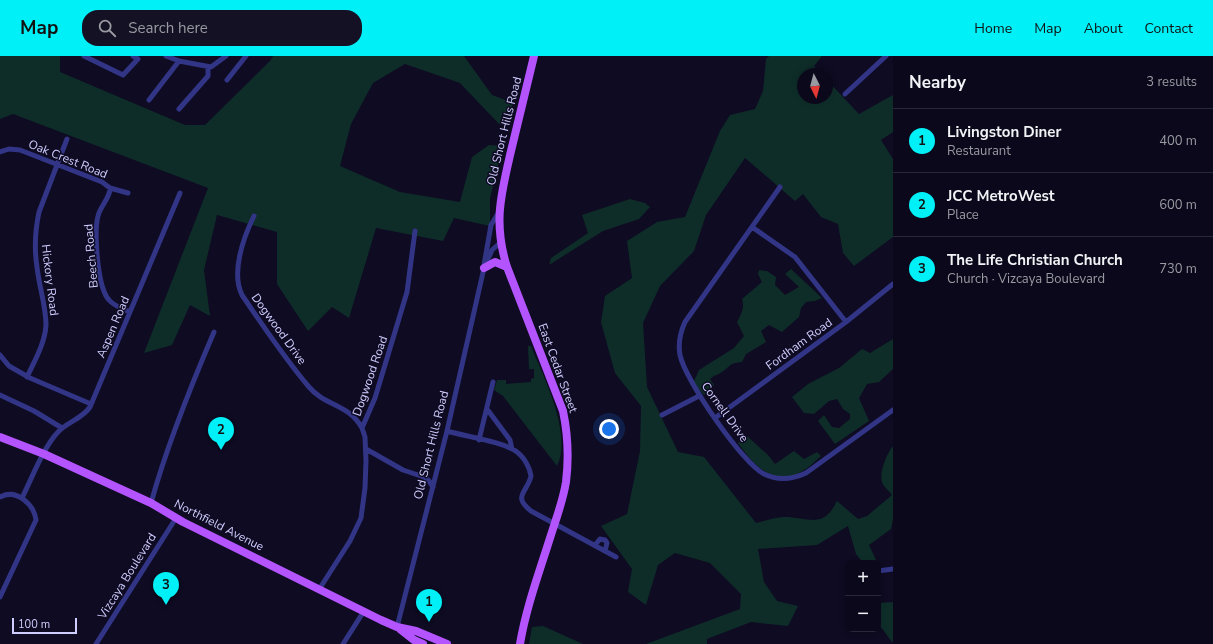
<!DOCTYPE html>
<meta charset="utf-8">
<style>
:root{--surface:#0a081a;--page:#131123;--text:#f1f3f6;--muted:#999aa2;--line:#2a2939;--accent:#00f0f8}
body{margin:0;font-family:"Nunito Sans",sans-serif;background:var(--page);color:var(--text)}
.controls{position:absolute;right:12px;bottom:12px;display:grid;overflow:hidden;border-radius:8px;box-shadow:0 2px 6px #0003}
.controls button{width:36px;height:36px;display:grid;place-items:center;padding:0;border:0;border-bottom:1px solid var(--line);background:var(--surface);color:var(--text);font:20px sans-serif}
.compass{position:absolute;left:797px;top:12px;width:36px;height:36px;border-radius:50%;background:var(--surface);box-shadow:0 2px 6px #0003;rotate:174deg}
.scale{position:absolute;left:12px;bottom:10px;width:65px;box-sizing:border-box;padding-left:4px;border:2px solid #cfcdff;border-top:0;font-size:11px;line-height:14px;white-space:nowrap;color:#cfcdff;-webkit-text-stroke:3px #0e0b22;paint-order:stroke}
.you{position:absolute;left:609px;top:373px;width:14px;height:14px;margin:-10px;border:3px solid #fff;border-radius:50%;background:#1a73e8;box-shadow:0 0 0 6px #1a73e833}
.badge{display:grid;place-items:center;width:26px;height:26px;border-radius:50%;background:var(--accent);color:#111;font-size:13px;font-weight:700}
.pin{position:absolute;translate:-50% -33px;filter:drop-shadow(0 1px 2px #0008)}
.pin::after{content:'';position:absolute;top:21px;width:14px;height:12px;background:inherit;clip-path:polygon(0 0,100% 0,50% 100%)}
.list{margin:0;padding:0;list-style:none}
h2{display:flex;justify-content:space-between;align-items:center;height:52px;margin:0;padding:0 16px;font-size:17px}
h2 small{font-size:13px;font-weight:400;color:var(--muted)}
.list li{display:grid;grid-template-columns:26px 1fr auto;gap:12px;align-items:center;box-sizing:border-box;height:64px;padding:0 16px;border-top:1px solid var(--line)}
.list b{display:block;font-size:15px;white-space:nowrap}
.list p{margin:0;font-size:13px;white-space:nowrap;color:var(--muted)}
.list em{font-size:13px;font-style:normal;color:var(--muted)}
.icon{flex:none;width:22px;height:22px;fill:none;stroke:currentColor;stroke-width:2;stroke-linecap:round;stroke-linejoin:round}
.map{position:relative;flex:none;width:893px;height:588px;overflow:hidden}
header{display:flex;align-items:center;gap:24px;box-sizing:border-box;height:56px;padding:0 20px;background:var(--accent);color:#111}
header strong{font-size:19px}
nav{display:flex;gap:22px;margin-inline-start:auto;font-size:14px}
.search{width:280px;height:36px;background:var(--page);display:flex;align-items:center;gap:10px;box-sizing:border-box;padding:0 14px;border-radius:16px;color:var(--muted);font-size:15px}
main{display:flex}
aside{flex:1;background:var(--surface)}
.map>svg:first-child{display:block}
.green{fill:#0e2d29}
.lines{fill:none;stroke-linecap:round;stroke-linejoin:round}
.street{stroke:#323585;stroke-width:5}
.primary{stroke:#b354ff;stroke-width:8}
.labels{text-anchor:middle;stroke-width:3;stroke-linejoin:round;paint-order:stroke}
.street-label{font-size:12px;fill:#cfcdff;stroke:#0e0b22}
</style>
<header>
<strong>Map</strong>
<div class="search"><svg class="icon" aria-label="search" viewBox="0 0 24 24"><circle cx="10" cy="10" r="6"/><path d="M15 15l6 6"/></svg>Search here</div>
<nav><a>Home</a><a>Map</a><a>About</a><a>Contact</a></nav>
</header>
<main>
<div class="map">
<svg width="893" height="588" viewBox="0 0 893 588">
<rect width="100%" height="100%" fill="#0e0b22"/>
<!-- green -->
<path class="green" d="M 0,0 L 60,0 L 60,16 L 185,69 L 205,69 L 270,5 L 273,0 L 464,0 L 492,39 L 513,47 L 507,70 L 499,68 L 460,27 L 405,8 L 373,27 L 351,68 L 340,110 L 400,136 L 460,146 L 472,101 L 489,89 L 503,90 L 490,142 L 490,170 L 454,162 L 443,185 L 376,172 L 349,262 L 332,251 L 308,275 L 277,228 L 277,176 L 217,159 L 204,214 L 210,260 L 190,249 L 172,289 L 144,297 L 208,132 L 13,58 L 0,63 Z
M 769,0 L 822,0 L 814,10 L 821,18 L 803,18 L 803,42 L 827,42 L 827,24 L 859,58 L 893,39 L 893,76 L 881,84 L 893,103 L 893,181 L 854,210 L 843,197 L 838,168 L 821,161 L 803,138 L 795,145 L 745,102 L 706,159 L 694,195 L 660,230 L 643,267 L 647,331 L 678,396 L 704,401 L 756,467 C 765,465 775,461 784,461 C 809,461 823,474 837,445 L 858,463 L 867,460 L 892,439 C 889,435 883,430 882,426 C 879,416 887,397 893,390 L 893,463 L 891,473 L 869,489 L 876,504 L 871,507 L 863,507 L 856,498 L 848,470 L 817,489 L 758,493 L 764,526 L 777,545 L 798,550 L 788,570 L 751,566 L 707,583 L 707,588 L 646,588 L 740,553 L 741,538 L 710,507 L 675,497 L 658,509 L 646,549 L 628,536 L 632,513 L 601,470 L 627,458 L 640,395 L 641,350 L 615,317 L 601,266 L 605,240 L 632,222 L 627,185 L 657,166 L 685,161 L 720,75 L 730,59 L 755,53 L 763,35 L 766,3 Z
M 630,143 L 645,147 L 650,151 L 639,163 L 603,175 L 549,209 L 551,202 L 588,177 L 582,159 Z
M 791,213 L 822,242 L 815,245 L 806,246 L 801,252 L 799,261 L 782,276 L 769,269 L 761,275 L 766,286 L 746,298 L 742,306 C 729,307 731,310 722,316 C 718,319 714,319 710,323 L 714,329 L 704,339 L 693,327 L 699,314 L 734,292 L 744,280 L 737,266 C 741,258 745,252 742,243 L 762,226 L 758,218 L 759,214 L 767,215 L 776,221 L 775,229 L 785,239 L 799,231 L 785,218 Z
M 893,283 L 893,313 L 879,326 L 867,328 L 859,342 L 869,365 L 835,388 L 818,365 L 824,359 L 832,371 L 839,372 L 850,363 L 850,358 L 843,353 L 837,343 L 829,345 L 814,358 L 804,357 L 792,341 L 808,328 L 839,312 L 862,293 L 870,297 Z
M 528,290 L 531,290 C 543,320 573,378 557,410 L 503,340 L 494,334 L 497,324 L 506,324 L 506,328 L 531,326 L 531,323 L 534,322 L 534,313 L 529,313 Z
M 747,380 L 768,399 L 775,408 L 794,395 L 804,403 L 817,396 L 821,400 C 815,405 809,412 801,416 C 772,431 753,408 738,387 Z
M 893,546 L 893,586 L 892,586 L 878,567 L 878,547 Z
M 543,570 L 583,588 L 529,588 L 532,571 Z"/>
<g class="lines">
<!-- street -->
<path class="street" d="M 84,0 L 123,19 L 138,3 L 133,0
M 166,0 L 179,5 L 211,11 L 226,0
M 227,24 L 246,0
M 845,38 L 886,0
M 149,44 L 179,5
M 179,53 L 208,20 L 208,11
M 0,96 L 9,93 L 20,94 L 102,126 L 110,132 L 128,137
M 780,131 L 685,266 C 680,277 678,288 680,299 C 685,324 743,408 764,418 C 778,425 793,423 806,417 L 893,354
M 110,132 C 111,140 100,151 98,160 C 94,176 97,231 109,244 C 114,250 123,253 130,256
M 254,160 C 243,182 231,217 242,239 C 263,270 285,303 309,331 C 325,350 349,348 362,372
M 752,171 L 795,201 L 846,266
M 484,209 L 491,169 L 499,156
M 0,299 L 9,310 L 30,322 L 91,348
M 27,321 C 35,304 45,287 46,269 C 46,250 39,230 37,211 C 34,192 35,175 39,156 L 67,83
M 0,339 L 34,355 L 62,372
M 487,353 L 510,384 L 512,393
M 662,359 L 699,340
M 715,362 L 846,266 L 893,228
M 447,375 C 463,380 505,386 517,396 C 524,401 530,412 531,420 C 527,437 512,440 531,455 L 616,501
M 479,384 L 493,326
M 366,393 L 403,414 L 424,421 L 429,425 L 433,431
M 0,441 C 17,432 34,449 36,464 L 0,541
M 22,442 C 32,422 43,392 58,376 C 67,366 82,363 90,351 L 180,137
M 151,447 C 167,389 190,332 214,276
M 595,489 L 600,483 L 605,484 L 607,487 L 605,495
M 878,515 L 893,513
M 320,532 L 350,485 L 361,462 L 365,432 L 366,405 L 365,381 L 362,372 L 375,342 L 407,236 L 415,175
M 397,571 L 447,375 L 484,212 L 492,194 L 501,186
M 96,588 L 176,462
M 343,588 L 364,555"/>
<!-- primary -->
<path class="primary" d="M 484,212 L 495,206 L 507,211
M 0,381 L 44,398 L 151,447 L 183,466 L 381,564 L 397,571 L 416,575 L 447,588
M 400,573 L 414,584 L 423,588
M 520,588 C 526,552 539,517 550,482 C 556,463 563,445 566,426 C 569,402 568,379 563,355 L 507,211 C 493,167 501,138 511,95 C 519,63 526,32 534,0"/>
</g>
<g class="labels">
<!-- street labels -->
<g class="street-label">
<text transform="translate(504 75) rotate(-76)" y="4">Old Short Hills Road</text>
<text transform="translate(68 103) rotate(22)" y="4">Oak Crest Road</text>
<text transform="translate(91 200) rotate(-95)" y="4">Beech Road</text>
<text transform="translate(50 224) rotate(83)" y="4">Hickory Road</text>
<text transform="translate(113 271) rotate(-67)" y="4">Aspen Road</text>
<text transform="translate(279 273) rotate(54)" y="4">Dogwood Drive</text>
<text transform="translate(799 288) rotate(-36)" y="4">Fordham Road</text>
<text transform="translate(558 312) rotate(70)" y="4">East Cedar Street</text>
<text transform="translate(370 320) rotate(-71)" y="4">Dogwood Road</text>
<text transform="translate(725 356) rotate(54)" y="4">Cornell Drive</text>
<text transform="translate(431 389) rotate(-76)" y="4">Old Short Hills Road</text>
<text transform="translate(219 469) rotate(27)" y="4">Northfield Avenue</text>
<text transform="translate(127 520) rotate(-58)" y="4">Vizcaya Boulevard</text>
</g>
</g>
</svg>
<div class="controls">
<button>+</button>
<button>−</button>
</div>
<svg class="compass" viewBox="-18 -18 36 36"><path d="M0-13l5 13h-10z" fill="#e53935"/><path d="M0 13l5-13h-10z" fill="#999aa2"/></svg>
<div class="scale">100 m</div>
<div class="you"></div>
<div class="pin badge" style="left:429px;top:566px">1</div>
<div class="pin badge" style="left:221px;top:394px">2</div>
<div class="pin badge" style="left:166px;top:549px">3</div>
</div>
<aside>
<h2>Nearby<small>3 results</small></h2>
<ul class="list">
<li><span class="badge">1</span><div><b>Livingston Diner</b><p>Restaurant</p></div><em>400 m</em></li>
<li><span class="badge">2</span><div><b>JCC MetroWest</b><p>Place</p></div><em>600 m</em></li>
<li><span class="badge">3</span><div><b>The Life Christian Church</b><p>Church · Vizcaya Boulevard</p></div><em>730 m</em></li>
</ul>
</aside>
</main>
